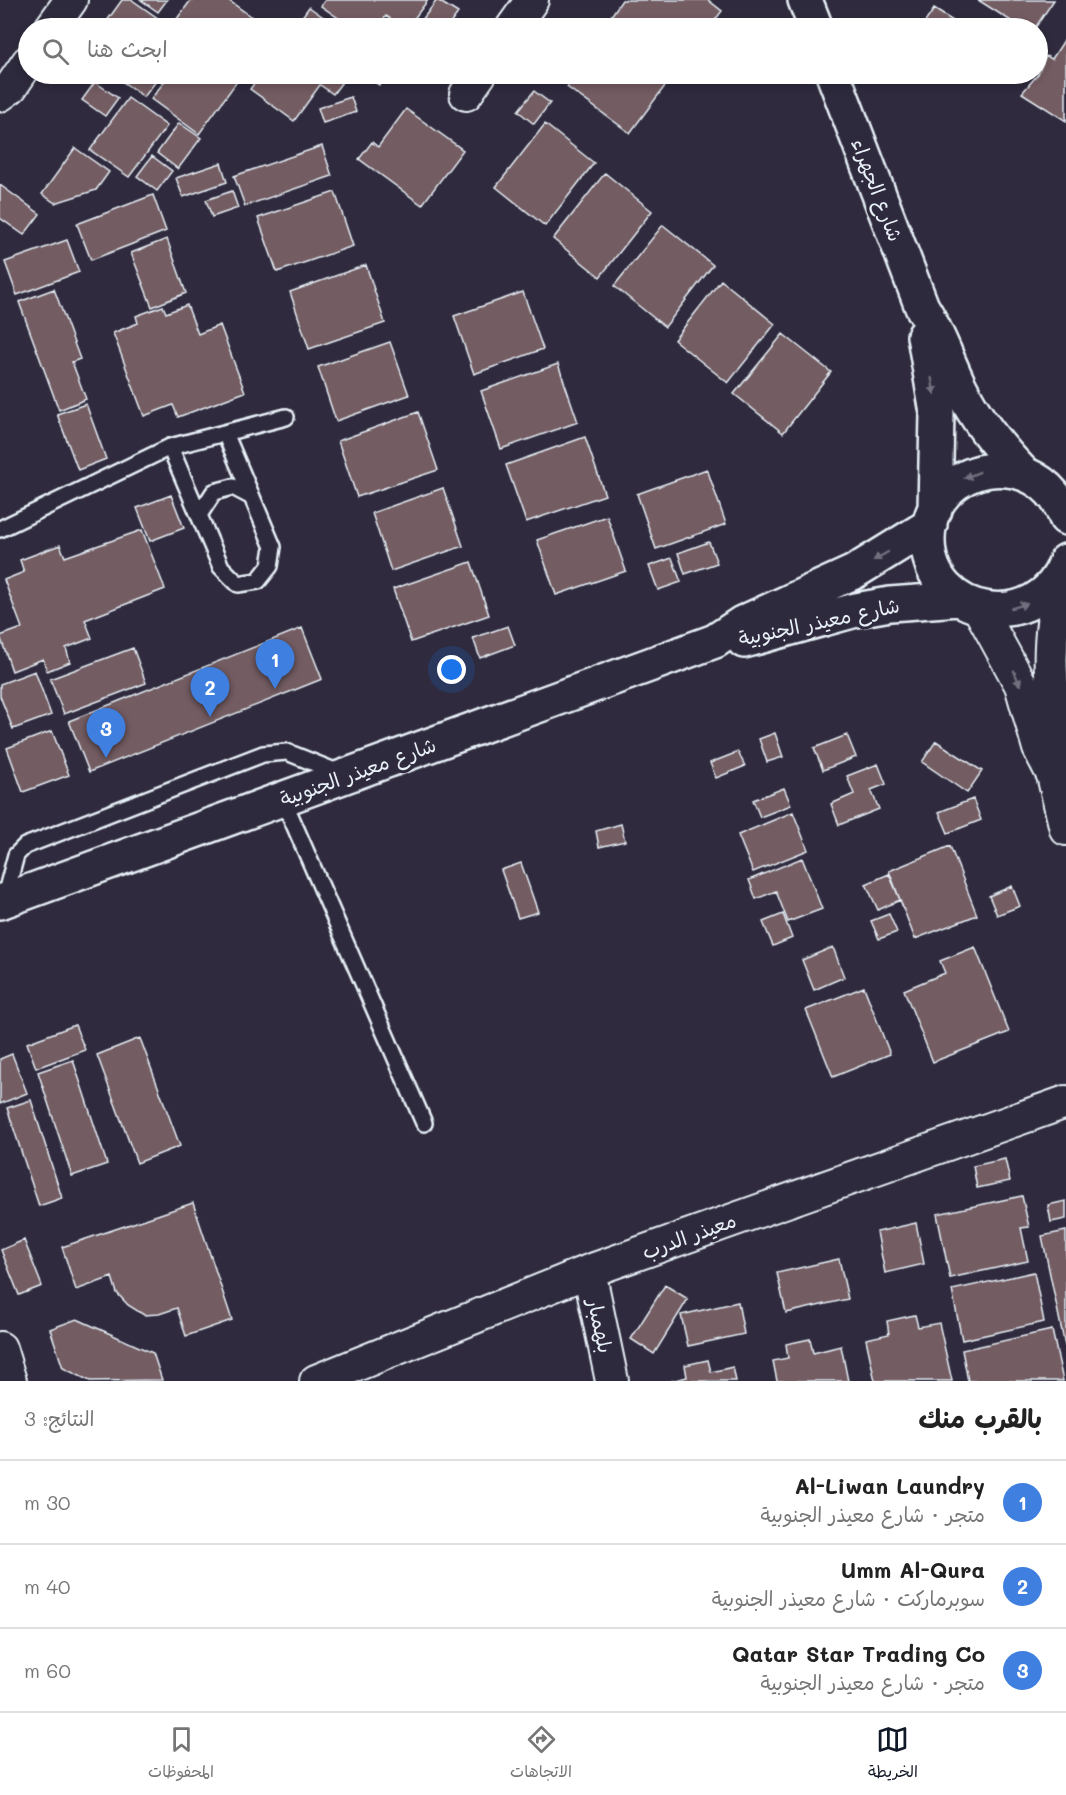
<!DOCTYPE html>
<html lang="ar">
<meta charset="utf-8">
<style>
:root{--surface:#fff;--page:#f2f2f2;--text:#222;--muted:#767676;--line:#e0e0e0;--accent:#111827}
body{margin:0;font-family:Mali,"Playpen Sans Arabic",sans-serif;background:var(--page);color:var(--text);direction:rtl}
.you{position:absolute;left:452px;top:670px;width:21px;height:21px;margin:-15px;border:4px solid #fff;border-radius:50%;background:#1a73e8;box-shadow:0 0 0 9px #1a73e833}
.badge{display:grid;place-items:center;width:39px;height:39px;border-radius:50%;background:var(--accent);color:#fff;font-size:20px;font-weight:700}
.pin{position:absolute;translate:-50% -50px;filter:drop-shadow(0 2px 3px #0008)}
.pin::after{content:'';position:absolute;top:32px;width:21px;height:18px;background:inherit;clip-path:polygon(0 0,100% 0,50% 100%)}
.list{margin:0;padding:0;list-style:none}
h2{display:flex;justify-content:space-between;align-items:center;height:78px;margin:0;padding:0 24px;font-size:26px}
h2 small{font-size:20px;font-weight:400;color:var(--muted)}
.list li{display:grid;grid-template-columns:39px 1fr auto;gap:18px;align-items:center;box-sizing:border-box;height:84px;padding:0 24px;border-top:2px solid var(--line)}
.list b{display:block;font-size:22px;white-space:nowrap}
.list p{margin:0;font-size:20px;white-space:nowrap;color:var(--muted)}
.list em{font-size:20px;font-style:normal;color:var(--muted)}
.icon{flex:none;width:33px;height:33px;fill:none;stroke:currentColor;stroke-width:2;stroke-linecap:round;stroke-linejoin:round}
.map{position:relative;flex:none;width:1066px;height:1381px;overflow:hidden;direction:ltr}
.search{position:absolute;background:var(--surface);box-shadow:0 3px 9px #0003;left:18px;right:18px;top:18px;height:66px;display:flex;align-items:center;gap:15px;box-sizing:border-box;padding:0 21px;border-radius:33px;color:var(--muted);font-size:22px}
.sheet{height:330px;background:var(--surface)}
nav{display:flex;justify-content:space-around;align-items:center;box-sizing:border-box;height:84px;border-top:2px solid var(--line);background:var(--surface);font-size:16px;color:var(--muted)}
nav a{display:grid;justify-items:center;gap:3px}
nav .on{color:var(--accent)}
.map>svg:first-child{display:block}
.building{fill:#735c62;stroke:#e8f1f8;stroke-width:1.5}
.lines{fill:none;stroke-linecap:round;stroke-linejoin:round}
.lane-casing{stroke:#e8f1f8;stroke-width:20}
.street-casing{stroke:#e8f1f8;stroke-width:36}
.secondary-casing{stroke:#e8f1f8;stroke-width:38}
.lane{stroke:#2f2a3d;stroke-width:15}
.street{stroke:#2f2a3d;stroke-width:32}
.secondary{stroke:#2f2a3d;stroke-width:33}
.oneway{fill:#70707e}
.labels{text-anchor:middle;stroke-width:6;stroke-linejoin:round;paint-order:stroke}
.street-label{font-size:20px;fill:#e8f1f8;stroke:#2f2a3d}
</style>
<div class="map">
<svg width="1066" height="1381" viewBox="0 0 1066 1381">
<rect width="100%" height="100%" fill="#2f2a3d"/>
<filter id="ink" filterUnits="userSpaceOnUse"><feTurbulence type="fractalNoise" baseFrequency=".0167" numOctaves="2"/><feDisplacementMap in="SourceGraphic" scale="12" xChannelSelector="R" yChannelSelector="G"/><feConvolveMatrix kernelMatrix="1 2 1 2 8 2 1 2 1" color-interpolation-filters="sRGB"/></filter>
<g filter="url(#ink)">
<!-- building -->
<path class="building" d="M 122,0 L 132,0 L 172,28 L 108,28 L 104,25 Z
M 141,0 L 167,0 L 158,12 Z
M 191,0 L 228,0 L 260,23 L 256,28 L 179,28 L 173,24 Z
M 325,0 L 428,0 L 407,28 L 386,16 L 377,28 L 353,28 L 321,6 Z
M 437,0 L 458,13 L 447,28 L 416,28 Z
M 622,0 L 708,0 L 722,11 L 709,28 L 628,28 L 611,16 Z
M 978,0 L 1054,0 L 1035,28 L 1022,28 Z
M 309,7 L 339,28 L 294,28 Z
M 934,9 L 964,28 L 921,28 Z
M 387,22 L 396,28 L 382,28 Z
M 1066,37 L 1066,121 L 1022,93 L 1038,74 L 1046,56 L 1052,59 Z
M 112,74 L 157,74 L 160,76 L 144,97 Z
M 170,74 L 195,74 L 203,79 L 207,74 L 229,74 L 238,80 L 199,134 L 151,99 Z
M 261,74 L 348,74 L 333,94 L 320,85 L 294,121 L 250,89 Z
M 362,74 L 387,74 L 379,85 Z
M 577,74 L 665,74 L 671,78 L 630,133 L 567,87 Z
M 95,82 L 118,98 L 105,116 L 82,100 Z
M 534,91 L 550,103 L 534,124 L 518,111 Z
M 351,97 L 356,112 L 323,123 L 318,108 Z
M 128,98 L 167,126 L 129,177 L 90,150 Z
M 406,109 L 463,150 L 422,205 L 359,159 L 372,142 L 378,147 Z
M 179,123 L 201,138 L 178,169 L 157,153 Z
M 545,124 L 594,163 L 545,226 L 496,187 Z
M 322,146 L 332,176 L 245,206 L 234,176 Z
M 75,148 L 109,172 L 96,190 L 55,203 L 42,194 Z
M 152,156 L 172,171 L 157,191 L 137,176 Z
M 221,163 L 227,182 L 183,197 L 176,178 Z
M 605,173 L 652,211 L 600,277 L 553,239 Z
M 0,185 L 40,214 L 24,235 L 0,218 Z
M 232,191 L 238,208 L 212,217 L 206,200 Z
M 335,192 L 353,246 L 277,272 L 258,218 Z
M 153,195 L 166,231 L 91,260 L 77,224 Z
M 663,225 L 713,265 L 665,327 L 614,286 Z
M 167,239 L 186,293 L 152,307 L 131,253 Z
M 67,240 L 79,272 L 17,295 L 5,262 Z
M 366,265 L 385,323 L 309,349 L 290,292 Z
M 721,280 L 775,324 L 728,383 L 674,340 Z
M 54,289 L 80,359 L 72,362 L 86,399 L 59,410 L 19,302 Z
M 523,292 L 543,349 L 474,374 L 454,316 Z
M 187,305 L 198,334 L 220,325 L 245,392 L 178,417 L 173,405 L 144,416 L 113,333 L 138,323 L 136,316 L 163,306 L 166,313 Z
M 783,334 L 831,372 L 783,433 L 734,394 Z
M 390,342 L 409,395 L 336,421 L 318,367 Z
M 558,364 L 578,422 L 501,449 L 481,391 Z
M 86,404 L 106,459 L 78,470 L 57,414 Z
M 418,412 L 438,470 L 357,497 L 338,441 Z
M 585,437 L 605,495 L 526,522 L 506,465 Z
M 707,469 L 726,524 L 656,549 L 637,494 Z
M 443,488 L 463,546 L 391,571 L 372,513 Z
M 171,495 L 184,528 L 150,541 L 137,508 Z
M 607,516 L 626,571 L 556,595 L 537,540 Z
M 142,530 L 165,589 L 85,620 L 92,638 L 66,648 L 70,662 L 47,671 L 43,659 L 12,671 L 0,636 L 22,628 L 4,580 L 24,572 L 20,560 L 60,545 L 65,557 Z
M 709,542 L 717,563 L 685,574 L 678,553 Z
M 672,558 L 681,582 L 658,590 L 649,566 Z
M 471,562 L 489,615 L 411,642 L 393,589 Z
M 508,626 L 515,645 L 480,658 L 473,638 Z
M 302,628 L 322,679 L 89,772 L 69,721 Z
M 133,648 L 146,683 L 64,714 L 50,679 Z
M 35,671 L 51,715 L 13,729 L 0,696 L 0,684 Z
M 52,731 L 69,775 L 23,792 L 7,748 Z
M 775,733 L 783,757 L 767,762 L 759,739 Z
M 847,735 L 856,757 L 823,770 L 814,748 Z
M 936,741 L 982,771 L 967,793 L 922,762 Z
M 738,752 L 745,766 L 716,778 L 710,763 Z
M 878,764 L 886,784 L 871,790 L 879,809 L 839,825 L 831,804 L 854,794 L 847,776 Z
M 784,788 L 791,805 L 760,817 L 753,800 Z
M 973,799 L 981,820 L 948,833 L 939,812 Z
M 793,812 L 808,850 L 753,872 L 738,835 Z
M 621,824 L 625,841 L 599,847 L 596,831 Z
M 950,846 L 977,915 L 915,939 L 889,871 Z
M 802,858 L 822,909 L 788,922 L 776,891 L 756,899 L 749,880 Z
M 521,863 L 538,912 L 518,918 L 501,870 Z
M 889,874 L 900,900 L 878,910 L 866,884 Z
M 1012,886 L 1020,906 L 997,915 L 989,896 Z
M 783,914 L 792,938 L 773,946 L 763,922 Z
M 889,914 L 897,932 L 879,939 L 871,921 Z
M 833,947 L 844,977 L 814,990 L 802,960 Z
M 975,947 L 1009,1032 L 933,1062 L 904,990 L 945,973 L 940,961 Z
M 864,987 L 890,1054 L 833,1077 L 806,1010 Z
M 75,1025 L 85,1050 L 36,1068 L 27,1043 Z
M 140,1038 L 180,1146 L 137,1163 L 97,1055 Z
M 12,1054 L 27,1093 L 0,1104 L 0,1059 Z
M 73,1060 L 107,1164 L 72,1176 L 38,1072 Z
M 31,1100 L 62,1198 L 39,1206 L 7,1108 Z
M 1005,1159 L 1010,1181 L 977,1188 L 973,1166 Z
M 1022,1196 L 1029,1227 L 1021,1228 L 1028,1261 L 950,1278 L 937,1214 Z
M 1066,1201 L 1066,1219 L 1051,1222 L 1048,1205 Z
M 193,1203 L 232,1320 L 186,1336 L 177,1308 L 159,1314 L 144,1315 L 128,1305 L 117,1293 L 112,1277 L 76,1290 L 62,1247 Z
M 916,1223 L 924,1264 L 885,1273 L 877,1232 Z
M 1066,1231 L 1066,1346 L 1065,1346 L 1042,1236 Z
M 24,1240 L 42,1286 L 19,1295 L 1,1250 Z
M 839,1259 L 848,1299 L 786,1313 L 777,1273 Z
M 1034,1272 L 1044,1322 L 962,1340 L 952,1290 Z
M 665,1285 L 688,1299 L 654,1354 L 631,1339 Z
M 738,1302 L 744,1334 L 688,1346 L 681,1315 Z
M 915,1315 L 918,1327 L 939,1323 L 952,1381 L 875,1381 L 866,1339 L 889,1334 L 887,1321 Z
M 77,1319 L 153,1353 L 162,1380 L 90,1381 L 63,1368 L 50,1329 Z
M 1052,1330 L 1063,1381 L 968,1381 L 962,1350 Z
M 810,1339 L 813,1353 L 841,1346 L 848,1381 L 777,1381 L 773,1361 L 788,1358 L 786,1344 Z
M 708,1360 L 711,1372 L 733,1367 L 736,1381 L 671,1381 L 687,1377 L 685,1365 Z"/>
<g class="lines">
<!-- lane casing -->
<g class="lane-casing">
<path id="lane" d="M 170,447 L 221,567 L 238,584 L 258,581 L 270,566 L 273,547 L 225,433
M 199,515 L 214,492 L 233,487 L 252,497
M 0,529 L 170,447 L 286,417
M 283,799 L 424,1123
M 4,900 L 16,855 L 25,846 L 263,754 L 287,752 L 342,774"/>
</g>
<!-- street casing -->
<g class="street-casing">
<path id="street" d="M 51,28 L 71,0
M 512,28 L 532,0
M 466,94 L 480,74
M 0,95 L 11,87 L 28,62
M 979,608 L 1021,685 L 1039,748 L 1053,775 L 1066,829
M 1054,774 C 1063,740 1053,708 1051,673 C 1049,639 1055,606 1061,573
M 589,1271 L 612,1381
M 0,1348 L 10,1381
M 316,1381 L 589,1271 L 1066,1102"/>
</g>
<!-- secondary casing -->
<g class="secondary-casing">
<path id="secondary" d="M 805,0 L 816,28
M 833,74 L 922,307 C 938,332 947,360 960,387 C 976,420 998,447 1023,473
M 924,336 L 937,413 L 935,510
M 1066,518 C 1040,442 928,460 928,540 C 928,620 1040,636 1066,561
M 744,641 L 856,610 L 890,604 L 959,599
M 0,902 L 715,641 L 742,623 L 854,572 L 930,525"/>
</g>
<!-- lane -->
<use href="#lane" class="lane"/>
<!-- street -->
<use href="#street" class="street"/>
<!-- secondary -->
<use href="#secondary" class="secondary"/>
</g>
<!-- one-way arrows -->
<defs><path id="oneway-solid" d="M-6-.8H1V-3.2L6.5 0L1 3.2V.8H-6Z" transform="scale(1.5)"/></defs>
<g class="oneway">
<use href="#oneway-solid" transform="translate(933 386) rotate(80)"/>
<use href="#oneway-solid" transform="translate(972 475) rotate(158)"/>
<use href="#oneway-solid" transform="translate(881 556) rotate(150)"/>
<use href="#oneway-solid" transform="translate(1019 606) rotate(-17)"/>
<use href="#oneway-solid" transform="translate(1017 678) rotate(67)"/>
</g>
</g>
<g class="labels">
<!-- street labels -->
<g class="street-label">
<text transform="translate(877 190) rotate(69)" y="7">شارع الجهراء</text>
<text transform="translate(819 622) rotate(-12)" y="7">شارع معيذر الجنوبية</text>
<text transform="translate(358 772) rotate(-20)" y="7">شارع معيذر الجنوبية</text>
<text transform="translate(689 1236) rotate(-20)" y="7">معيذر الدرب</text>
<text transform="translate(600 1326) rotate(78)" y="7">بلهمبار</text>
</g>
</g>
</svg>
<div class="you"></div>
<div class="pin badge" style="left:275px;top:689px;background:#3f7fe0">1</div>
<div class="pin badge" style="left:210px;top:717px;background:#3f7fe0">2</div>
<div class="pin badge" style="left:106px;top:758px;background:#3f7fe0">3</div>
<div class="search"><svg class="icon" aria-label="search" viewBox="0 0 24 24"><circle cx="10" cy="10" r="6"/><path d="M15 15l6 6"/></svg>ابحث هنا</div>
</div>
<section class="sheet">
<h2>بالقرب منك<small>النتائج: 3</small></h2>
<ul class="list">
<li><span class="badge" style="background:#3f7fe0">1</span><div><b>Al-Liwan Laundry</b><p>متجر · شارع معيذر الجنوبية</p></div><em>30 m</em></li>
<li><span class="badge" style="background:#3f7fe0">2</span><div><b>Umm Al-Qura</b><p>سوبرماركت · شارع معيذر الجنوبية</p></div><em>40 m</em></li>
<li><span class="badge" style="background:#3f7fe0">3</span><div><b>Qatar Star Trading Co</b><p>متجر · شارع معيذر الجنوبية</p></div><em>60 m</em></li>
</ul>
</section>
<nav>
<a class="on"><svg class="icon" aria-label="map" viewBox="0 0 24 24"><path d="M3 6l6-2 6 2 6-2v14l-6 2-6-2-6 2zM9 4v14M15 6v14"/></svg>الخريطة</a>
<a><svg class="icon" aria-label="directions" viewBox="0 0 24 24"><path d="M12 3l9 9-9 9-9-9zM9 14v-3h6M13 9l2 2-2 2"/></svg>الاتجاهات</a>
<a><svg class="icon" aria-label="saved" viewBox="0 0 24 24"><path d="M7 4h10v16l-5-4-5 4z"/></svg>المحفوظات</a>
</nav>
